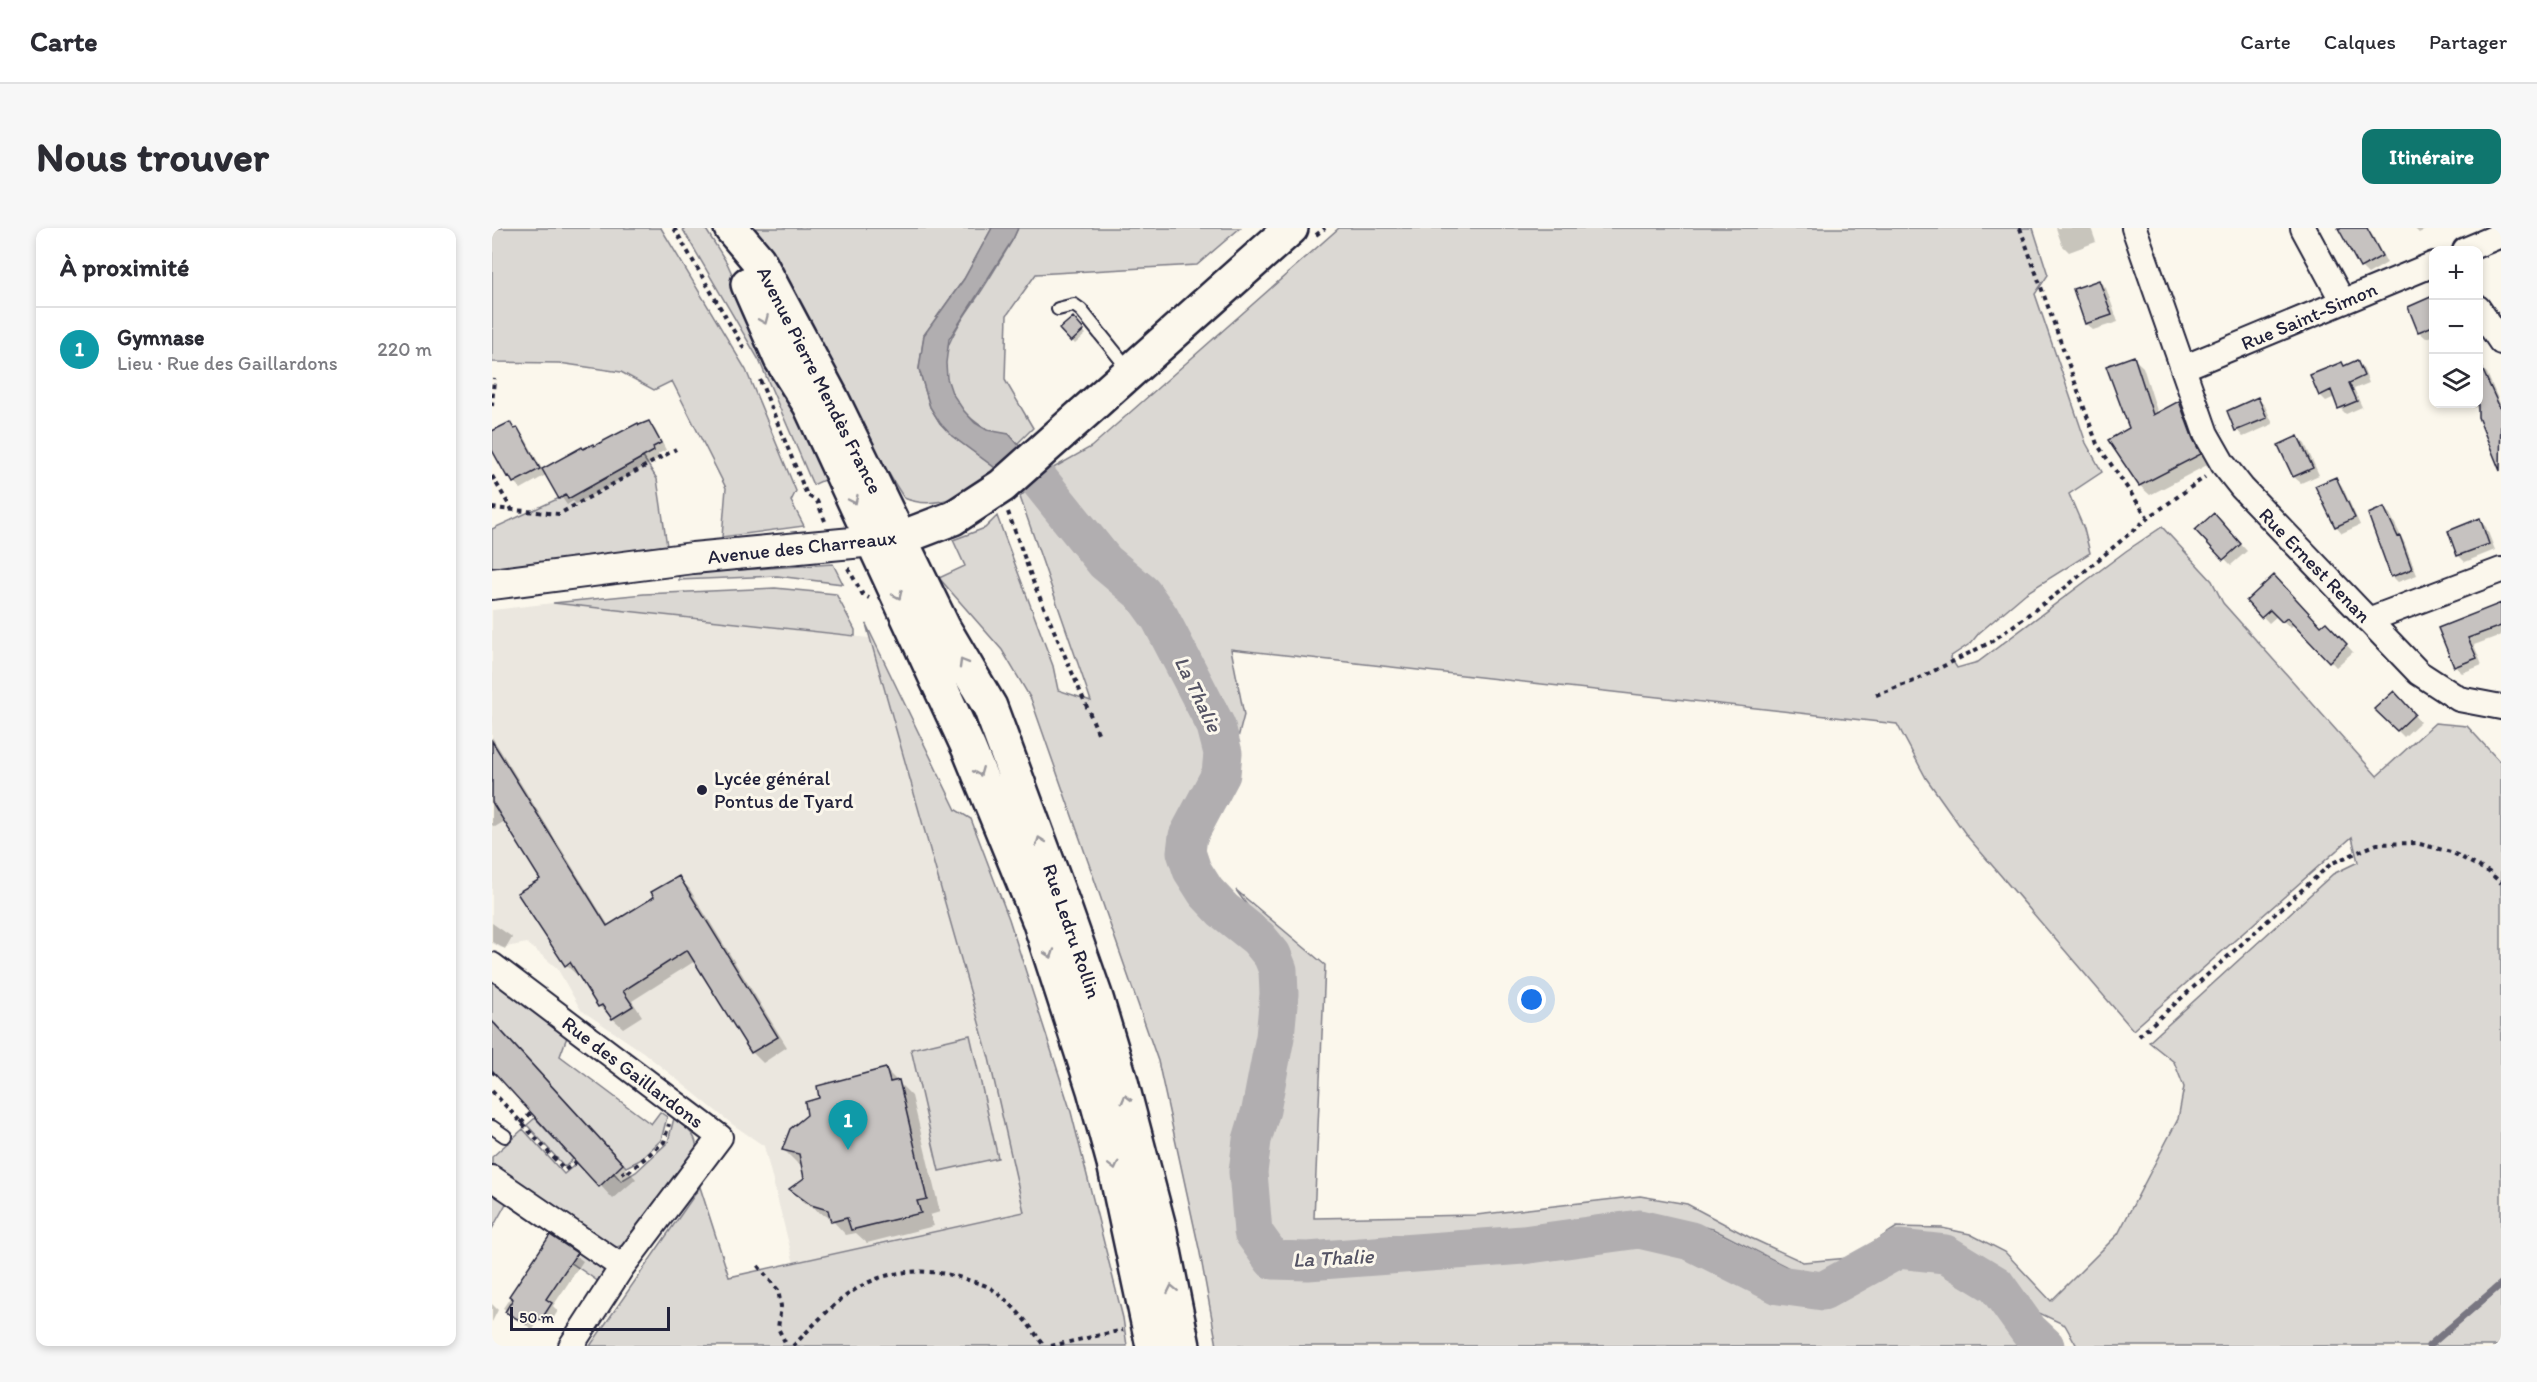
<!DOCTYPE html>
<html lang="fr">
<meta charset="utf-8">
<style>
:root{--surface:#fff;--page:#f7f7f7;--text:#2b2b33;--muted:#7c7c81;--line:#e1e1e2;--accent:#0f766e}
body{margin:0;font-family:Itim,sans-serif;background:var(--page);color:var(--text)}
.controls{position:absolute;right:18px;top:18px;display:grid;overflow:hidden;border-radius:12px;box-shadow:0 3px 9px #0003}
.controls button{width:54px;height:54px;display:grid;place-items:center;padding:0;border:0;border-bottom:2px solid var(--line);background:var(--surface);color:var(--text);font:30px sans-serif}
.scale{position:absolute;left:18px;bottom:15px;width:160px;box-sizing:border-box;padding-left:6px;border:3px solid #22223b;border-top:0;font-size:16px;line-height:21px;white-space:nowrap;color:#22223b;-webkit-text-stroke:4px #fbf7ec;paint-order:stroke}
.you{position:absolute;left:1040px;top:772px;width:21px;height:21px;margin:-15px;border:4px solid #fff;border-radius:50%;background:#1a73e8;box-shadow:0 0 0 9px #1a73e833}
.badge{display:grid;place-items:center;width:39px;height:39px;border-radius:50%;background:var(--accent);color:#fff;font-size:20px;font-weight:700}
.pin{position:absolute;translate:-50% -50px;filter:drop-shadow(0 2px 3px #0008)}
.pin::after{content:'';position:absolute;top:32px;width:21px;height:18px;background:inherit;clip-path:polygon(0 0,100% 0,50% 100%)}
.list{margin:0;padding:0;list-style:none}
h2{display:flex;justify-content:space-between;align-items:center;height:78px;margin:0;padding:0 24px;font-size:26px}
h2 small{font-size:20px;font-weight:400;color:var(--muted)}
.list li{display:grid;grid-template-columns:39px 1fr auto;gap:18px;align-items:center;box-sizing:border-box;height:84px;padding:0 24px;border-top:2px solid var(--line)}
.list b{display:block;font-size:22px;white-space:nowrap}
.list p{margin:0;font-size:20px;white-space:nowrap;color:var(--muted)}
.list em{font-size:20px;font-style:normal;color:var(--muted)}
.icon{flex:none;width:33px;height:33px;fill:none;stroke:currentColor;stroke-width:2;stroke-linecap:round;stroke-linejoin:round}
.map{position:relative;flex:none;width:2009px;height:1118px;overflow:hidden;border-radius:12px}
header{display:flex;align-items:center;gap:36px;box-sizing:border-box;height:84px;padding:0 30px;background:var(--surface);border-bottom:2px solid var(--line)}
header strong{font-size:28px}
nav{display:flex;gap:33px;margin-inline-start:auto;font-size:21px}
.intro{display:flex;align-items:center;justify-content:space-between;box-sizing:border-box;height:144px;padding:0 36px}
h1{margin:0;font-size:42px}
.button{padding:15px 27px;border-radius:12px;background:var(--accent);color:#fff;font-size:21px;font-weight:700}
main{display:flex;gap:36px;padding:0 36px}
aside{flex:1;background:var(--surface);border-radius:12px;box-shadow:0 3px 9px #0003}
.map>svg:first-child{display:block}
.built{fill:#ebe7df}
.green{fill:#dbd8d3;stroke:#7e7d87;stroke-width:1.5}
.water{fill:#b1aeb0;stroke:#787681;stroke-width:1.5}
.shadow{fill:#0003}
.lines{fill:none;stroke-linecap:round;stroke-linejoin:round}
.stream{stroke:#787681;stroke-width:7}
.river{stroke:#b1aeb0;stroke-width:39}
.building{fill:#c6c2c0;stroke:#22223b;stroke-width:1.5}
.service-casing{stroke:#22223b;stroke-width:16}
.minor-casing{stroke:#22223b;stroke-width:28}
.tertiary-casing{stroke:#22223b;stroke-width:34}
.secondary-casing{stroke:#22223b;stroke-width:38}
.primary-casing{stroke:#22223b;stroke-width:38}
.path{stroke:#22223b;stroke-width:4;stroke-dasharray:4.5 4.5;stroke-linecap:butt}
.service{stroke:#fbf7ec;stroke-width:12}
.minor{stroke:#fbf7ec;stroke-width:24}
.tertiary{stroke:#fbf7ec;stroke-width:30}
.secondary{stroke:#fbf7ec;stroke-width:33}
.primary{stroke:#fbf7ec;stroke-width:33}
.oneway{stroke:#99979c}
.poi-dot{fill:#22223b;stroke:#fbf7ec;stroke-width:2}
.labels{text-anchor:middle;stroke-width:6;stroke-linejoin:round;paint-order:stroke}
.street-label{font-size:20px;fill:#22223b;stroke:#fbf7ec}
.poi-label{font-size:20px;fill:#22223b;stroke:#fbf7ec;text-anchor:start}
.water-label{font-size:21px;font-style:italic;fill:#545364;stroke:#fbf7ec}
</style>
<header>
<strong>Carte</strong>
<nav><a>Carte</a><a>Calques</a><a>Partager</a></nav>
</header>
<div class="intro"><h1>Nous trouver</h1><a class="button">Itinéraire</a></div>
<main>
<aside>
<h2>À proximité<small></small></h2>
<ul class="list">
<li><span class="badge" style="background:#0f9aa8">1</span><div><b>Gymnase</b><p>Lieu · Rue des Gaillardons</p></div><em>220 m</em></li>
</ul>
</aside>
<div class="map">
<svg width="2009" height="1118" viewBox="0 0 2009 1118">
<rect width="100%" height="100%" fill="#fbf7ec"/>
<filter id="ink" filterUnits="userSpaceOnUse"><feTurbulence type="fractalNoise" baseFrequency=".0167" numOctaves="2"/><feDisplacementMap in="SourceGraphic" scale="12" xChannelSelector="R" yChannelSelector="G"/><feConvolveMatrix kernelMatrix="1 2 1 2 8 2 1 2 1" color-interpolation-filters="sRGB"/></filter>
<g filter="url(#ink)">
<!-- built -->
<path class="built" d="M 61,375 L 377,410 L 497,830 L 532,984 L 302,1036 L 272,918 L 240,896 L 151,824 L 89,782 L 65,740 L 35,715 L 9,720 L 0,715 L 0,382 Z"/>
<!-- green -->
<path class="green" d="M 0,0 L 169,0 L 254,142 L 304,263 L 299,273 L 312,298 L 230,309 L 234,260 L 180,153 L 162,162 L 129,144 L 67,135 L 0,134 Z
M 190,0 L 213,0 L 235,35 L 334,251 L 321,257 L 267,132 Z
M 261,0 L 500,0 L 472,51 L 432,107 L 427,141 L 438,179 L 448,195 L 460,208 L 506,242 C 478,262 448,285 412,270 C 356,183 317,87 261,0 Z
M 526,0 L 748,0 L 705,37 L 544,46 L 515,87 L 513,152 L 541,200 L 525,216 L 517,206 C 497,206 482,195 470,181 C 432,134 464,102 490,62 C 501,45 511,28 521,11 Z
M 847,0 L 1541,0 L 1556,47 L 1543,66 L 1594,215 L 1610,244 L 1577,266 L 1592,301 L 1598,325 L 1534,365 L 1487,405 L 1479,415 L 1458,429 L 1465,440 L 1486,434 L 1634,323 L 1670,299 L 1720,353 L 1731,375 L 1885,548 L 1943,495 L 1975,498 L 2009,535 L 2009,1118 L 1585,1118 L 1573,1097 L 1545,1084 L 1502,1035 L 1460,1014 L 1405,1013 L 1341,1045 L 1322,1047 L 1299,1041 L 1221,1001 L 1186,993 L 1146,990 L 1045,1005 L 789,1024 L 776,1003 L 771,963 L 771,923 L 800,767 L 797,736 L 744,662 L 833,737 L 822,990 L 984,987 L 1148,968 L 1195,976 L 1259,1010 L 1311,1034 L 1357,1030 L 1405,999 L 1450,1000 L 1478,1006 L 1513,1024 L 1559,1073 L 1626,1006 L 1686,891 L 1692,859 L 1682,834 L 1657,814 L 1841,646 L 1866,634 L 1860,609 L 1641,802 L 1475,608 L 1434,550 L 1405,496 L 739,421 L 752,487 L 746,510 L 680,379 L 661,359 L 629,336 L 600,303 L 556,243 L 599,219 Z
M 151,229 L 165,251 L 175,318 L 0,342 L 0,301 L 74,267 L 76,270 Z
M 537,260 L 594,329 L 642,372 L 663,406 L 705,497 L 719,535 L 706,560 L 686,609 L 686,634 L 702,661 L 723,686 L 758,714 L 772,731 L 779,752 L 774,794 L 759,874 L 744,933 L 748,999 L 771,1040 L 793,1043 L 876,1039 L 1028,1028 L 1141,1013 L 1192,1019 L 1272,1063 L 1328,1076 L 1359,1062 L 1405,1033 L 1446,1039 L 1494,1065 L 1537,1118 L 725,1118 L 708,1025 L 666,833 L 539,471 L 510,422 L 447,350 L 473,338 L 461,312 L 493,300 L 505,288 L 561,438 L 566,462 L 599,473 L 528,269 Z
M 341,336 L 351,356 L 285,348 L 187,352 L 187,346 Z
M 283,360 L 344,366 L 363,402 L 363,408 L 61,375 L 152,366 Z
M 374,396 L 464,582 L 479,591 L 517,691 L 579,884 L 631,1090 L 635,1118 L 98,1118 L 208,959 L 237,1049 L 532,984 L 497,830 Z
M 0,750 L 75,809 L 68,828 L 159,896 L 168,884 L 175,889 L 169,912 L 148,932 L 134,939 L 3,796 L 0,798 Z
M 478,807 L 506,930 L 447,943 L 419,821 Z
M 43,890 L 81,931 L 73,939 L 35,897 Z
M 182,890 C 195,901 207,907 204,925 L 134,1016 L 125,1019 L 111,1015 L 0,944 L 0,929 L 31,901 L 72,946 L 85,935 L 107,958 L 122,945 L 129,953 L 144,944 L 176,914 Z
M 0,962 L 16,972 L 0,1001 Z
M 86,1024 L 114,1044 L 107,1054 L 78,1034 Z"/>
<!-- water -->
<path class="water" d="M 500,0 L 526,0 L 521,11 L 457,111 L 454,135 L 455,150 L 460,165 L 472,183 L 483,195 L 495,202 L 517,206 L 529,220 L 506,242 L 460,208 L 448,195 L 438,179 L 427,141 L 432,107 L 472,51 Z"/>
<!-- shadow -->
<path class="shadow" d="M 1564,0 L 1599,0 L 1604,14 L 1577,24 L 1570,17 Z
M 1922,0 L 1937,0 L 1927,5 Z
M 1874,1 L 1881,8 L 1895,35 L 1876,46 L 1869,39 Z
M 1607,53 L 1614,60 L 1626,94 L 1601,102 L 1594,96 Z
M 1942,70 L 1942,107 L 1934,110 L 1927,104 L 1918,80 Z
M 581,91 L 594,106 L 583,116 L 569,101 Z
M 1641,130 L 1651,139 L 1666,186 L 1687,175 L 1696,184 L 1717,236 L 1658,267 L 1648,258 L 1618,213 L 1639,201 Z
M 1865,134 L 1871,140 L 1877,155 L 1862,161 L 1870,179 L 1854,186 L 1848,180 L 1843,169 L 1834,173 L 1828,167 L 1850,136 L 1853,139 Z
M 1988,139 L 1995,145 L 2009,178 L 2009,234 L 2004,230 L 1984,179 L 1981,180 L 1977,176 L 1986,176 Z
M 1766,171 L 1773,178 L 1781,196 L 1751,209 L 1745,202 Z
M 156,195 L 163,201 L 174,222 L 166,226 L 168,230 L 84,276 L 81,273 L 75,277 L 54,247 L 29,261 L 16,248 L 0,219 L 0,205 L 18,196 L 32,208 L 51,243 L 90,221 L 102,219 Z
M 1806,210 L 1813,216 L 1827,247 L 1809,255 L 1802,249 Z
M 1844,251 L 1850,258 L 1868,297 L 1850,305 L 1844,298 Z
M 1892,281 L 1898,286 L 1913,316 L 1925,347 L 1906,354 L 1900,348 Z
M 1987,292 L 1994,299 L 2003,322 L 1973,334 L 1966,327 Z
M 1728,294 L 1755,323 L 1739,337 L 1705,302 Z
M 1756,373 L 1841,402 L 1861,424 L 1844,439 L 1803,395 L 1798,400 L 1786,387 L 1777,395 Z
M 2009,377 L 2009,407 L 1982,417 L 1990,437 L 1970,445 L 1963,438 L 1948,401 Z
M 1908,471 L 1928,494 L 1912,509 L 1884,481 Z
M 0,509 L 117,698 L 164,669 L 187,650 L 197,660 L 295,819 L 271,835 L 260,824 L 203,733 L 140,773 L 150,788 L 131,800 L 107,778 L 87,746 L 85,747 L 74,737 L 28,665 L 50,652 L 13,593 L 3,599 L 0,597 Z
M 0,695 L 20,709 L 13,721 L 0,714 Z
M 0,800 L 16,812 L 144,951 L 121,971 L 0,840 Z
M 394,842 L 420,868 L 448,984 L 438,987 L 442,998 L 375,1015 L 364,1005 L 354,1007 L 340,992 L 312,975 L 299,961 L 314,950 L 311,937 L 306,936 L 292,922 Z
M 59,1009 L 91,1033 L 61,1078 L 66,1083 L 56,1098 L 47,1092 L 41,1102 L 11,1080 Z
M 0,1076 L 6,1082 L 0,1094 Z"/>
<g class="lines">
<!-- stream -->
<path class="stream" d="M 1937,1118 L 2009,1056"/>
<!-- river -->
<path class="river" d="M 547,252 L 613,334 L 650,365 L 668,390 L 724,498 L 731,525 L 729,546 L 696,608 L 694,624 L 700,642 L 714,664 L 731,682 L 766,710 L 780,727 L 786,742 L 787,766 L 783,809 L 769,882 L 760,912 L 756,944 L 761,1004 L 781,1032 L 816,1033 L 1031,1017 L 1147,1001 L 1199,1013 L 1287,1057 L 1331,1063 L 1407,1021 L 1453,1026 L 1504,1057 L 1537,1103 L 1553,1118"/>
</g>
<!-- building -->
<path class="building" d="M 1846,0 L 1875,0 L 1890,28 L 1868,40 Z
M 1607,52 L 1620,87 L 1593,96 L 1581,61 Z
M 1941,68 L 1941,98 L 1926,104 L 1916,79 Z
M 581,89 L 592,102 L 579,114 L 567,101 Z
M 1642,128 L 1661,187 L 1687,173 L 1701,211 L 1709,226 L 1647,258 L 1616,212 L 1637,200 L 1614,138 Z
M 1865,132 L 1872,148 L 1857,155 L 1865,173 L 1846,181 L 1839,162 L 1827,168 L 1818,147 L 1850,134 L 1852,138 Z
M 1986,132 L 2009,182 L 2008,243 L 1986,189 Z
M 1766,169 L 1775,190 L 1743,203 L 1735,183 Z
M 157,193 L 169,215 L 161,219 L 162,223 L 76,271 L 74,267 L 67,271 L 50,241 L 90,219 L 91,221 L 101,216 L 102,218 L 146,195 L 147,197 Z
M 18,194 L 22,201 L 26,200 L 48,241 L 21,255 L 17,248 L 15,249 L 0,222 L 0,203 Z
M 1806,208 L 1821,240 L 1801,249 L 1786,217 Z
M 1844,249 L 1863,290 L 1843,299 L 1823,258 Z
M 1892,279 L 1906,309 L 1908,308 L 1920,341 L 1899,349 L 1876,286 Z
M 1722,285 L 1749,316 L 1731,332 L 1703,302 Z
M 1988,290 L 1997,316 L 1965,328 L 1956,303 Z
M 1782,347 L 1829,398 L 1834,394 L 1855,416 L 1837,434 L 1795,390 L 1790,394 L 1778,382 L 1769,390 L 1754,373 Z
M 2009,375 L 2009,398 L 1976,410 L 1985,430 L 1962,439 L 1946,400 Z
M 1902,463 L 1923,486 L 1905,503 L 1882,481 Z
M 0,513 L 115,698 L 162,669 L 159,664 L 187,648 L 286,809 L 259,825 L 195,722 L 131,763 L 141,778 L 120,791 L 110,777 L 106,779 L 78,734 L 73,738 L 25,665 L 48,651 L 0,574 Z
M 0,793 L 131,936 L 107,959 L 0,842 Z
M 394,840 L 398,854 L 407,852 L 435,971 L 425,973 L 429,985 L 359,1002 L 355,990 L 339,994 L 336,982 L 319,977 L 297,961 L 312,950 L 307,926 L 290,922 L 298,901 L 315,887 L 313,874 L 327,870 L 325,858 Z
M 58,1007 L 85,1025 L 54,1071 L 60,1075 L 49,1092 L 40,1087 L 34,1096 L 13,1084 L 21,1071 L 17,1068 Z"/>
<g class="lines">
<!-- service casing -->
<g class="service-casing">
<path id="service" d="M 566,81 L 582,77 L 589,82 L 638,143
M 0,899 L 13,908"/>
</g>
<!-- minor casing -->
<g class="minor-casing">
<path id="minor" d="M 1642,0 L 1714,206 L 1731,236 L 1750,260 L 1927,445 L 1967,471 L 2009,479
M 1811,0 L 1851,74
M 1973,22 L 2009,7
M 1986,80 L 2009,114
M 1691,140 L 1942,36
M 1876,392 L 2009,342
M 0,737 L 228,909 L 130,1039 L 0,950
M 79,1118 L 130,1039"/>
</g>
<!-- tertiary casing -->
<g class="tertiary-casing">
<path id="tertiary" d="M 0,356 L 201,330 L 403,311"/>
</g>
<!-- secondary casing -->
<g class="secondary-casing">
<path id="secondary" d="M 409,310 L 461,290 L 510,258 L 799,0"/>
</g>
<!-- primary casing -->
<g class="primary-casing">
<path id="primary" d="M 239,0 L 266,32 L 339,169 L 452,401 L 498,479 L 572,679 L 603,767 L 628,850 L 668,1003 L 691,1118
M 256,56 L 289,131 L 318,177 L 477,521 L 547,692 L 602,862 L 622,935 L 661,1118"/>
</g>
<!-- path -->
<path class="path" d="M 182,0 L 254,124
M 1528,0 L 1605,216 L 1656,290
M 824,7 L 833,0
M 268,152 L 315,267 L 325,273 L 333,293
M 0,178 L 2,150
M 0,248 L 20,282
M 0,280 L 67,286 L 184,221
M 516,284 L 542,356 L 607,507
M 356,340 L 371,367 L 377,370
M 1384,467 L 1422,453 L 1499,414 L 1574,359 L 1656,290 L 1713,249
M 1647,808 L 1840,635 L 1885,616 L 1924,615 L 1959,624 L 1997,644 L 2009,655
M 0,846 L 2,844
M 0,863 L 73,942 L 84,934
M 29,895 L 39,885
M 130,943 L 133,947 L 172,914 L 177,896
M 266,1038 L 286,1062 L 289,1078 L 286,1100 L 295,1118
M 301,1118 C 320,1099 338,1078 361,1063 C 397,1039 440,1039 479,1053 C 486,1055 494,1057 500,1061 C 522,1077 537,1096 552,1118
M 559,1118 L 631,1102"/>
<!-- service -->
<use href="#service" class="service"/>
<!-- minor -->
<use href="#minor" class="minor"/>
<!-- tertiary -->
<use href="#tertiary" class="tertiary"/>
<!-- secondary -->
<use href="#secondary" class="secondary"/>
<!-- primary -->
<use href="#primary" class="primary"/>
</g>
<!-- one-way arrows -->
<defs><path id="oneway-chevron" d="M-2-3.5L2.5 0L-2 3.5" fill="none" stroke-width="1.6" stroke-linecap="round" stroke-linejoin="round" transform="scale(1.5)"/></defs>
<g class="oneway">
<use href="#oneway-chevron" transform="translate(272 92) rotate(67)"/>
<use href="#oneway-chevron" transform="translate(362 272) rotate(65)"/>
<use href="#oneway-chevron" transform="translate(406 367) rotate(65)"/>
<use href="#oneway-chevron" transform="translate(471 435) rotate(-120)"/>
<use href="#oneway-chevron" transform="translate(487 544) rotate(68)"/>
<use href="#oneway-chevron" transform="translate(548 613) rotate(-110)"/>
<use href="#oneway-chevron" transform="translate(558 726) rotate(71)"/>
<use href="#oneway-chevron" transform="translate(634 871) rotate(-105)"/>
<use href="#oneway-chevron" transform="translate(622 938) rotate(76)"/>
<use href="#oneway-chevron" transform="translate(680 1061) rotate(-102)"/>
</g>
</g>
<!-- markers -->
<circle class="poi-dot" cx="210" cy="562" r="6"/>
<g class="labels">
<!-- street labels -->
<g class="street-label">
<text transform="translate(1817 88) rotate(-23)" y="7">Rue Saint-Simon</text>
<text transform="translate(328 152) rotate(63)" y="7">Avenue Pierre Mendès France</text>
<text transform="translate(310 319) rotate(-6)" y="7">Avenue des Charreaux</text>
<text transform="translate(1823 337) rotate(46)" y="7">Rue Ernest Renan</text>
<text transform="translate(580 703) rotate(71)" y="7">Rue Ledru Rollin</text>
<text transform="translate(141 844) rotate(37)" y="7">Rue des Gaillardons</text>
</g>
<!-- poi labels -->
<g class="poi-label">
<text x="222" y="557">Lycée général<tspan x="222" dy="23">Pontus de Tyard</tspan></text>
</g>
<!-- water labels -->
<g class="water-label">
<text transform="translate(706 466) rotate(64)" y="7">La Thalie</text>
<text transform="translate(841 1030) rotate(-3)" y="7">La Thalie</text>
</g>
</g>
</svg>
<div class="controls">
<button>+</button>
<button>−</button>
<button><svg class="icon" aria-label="layers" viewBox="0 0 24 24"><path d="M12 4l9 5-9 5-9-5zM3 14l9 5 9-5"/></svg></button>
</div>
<div class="scale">50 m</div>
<div class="you"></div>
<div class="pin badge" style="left:356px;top:922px;background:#0f9aa8">1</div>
</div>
</main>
